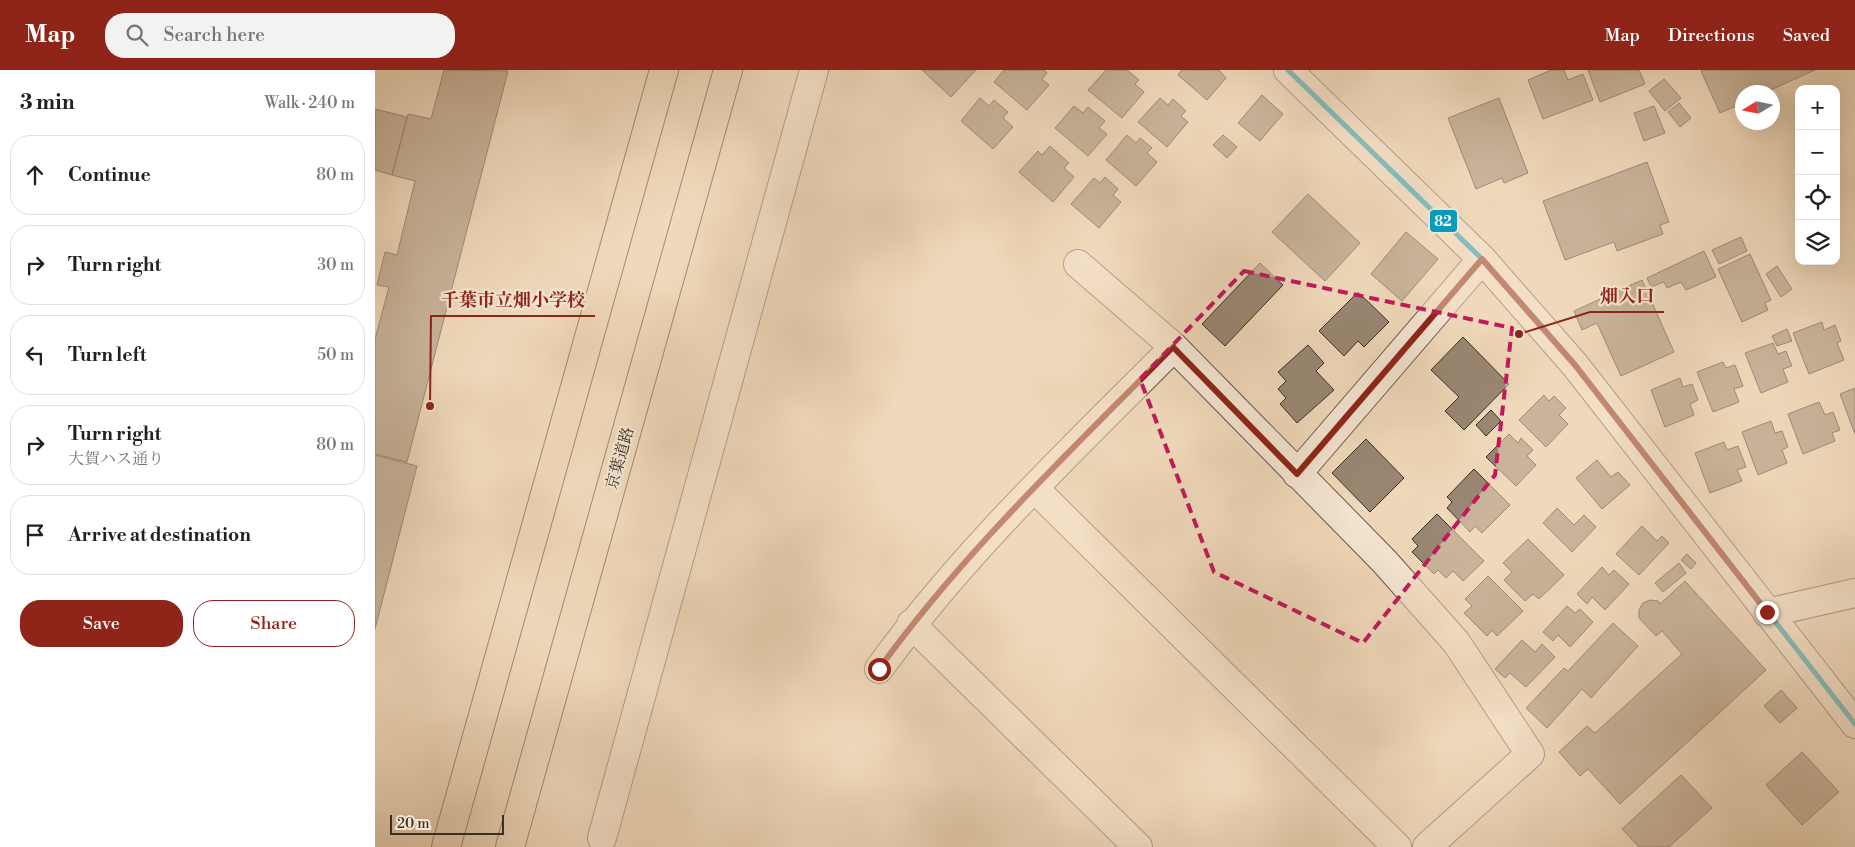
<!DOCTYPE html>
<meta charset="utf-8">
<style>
:root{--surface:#fff;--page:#f2f2f2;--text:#202124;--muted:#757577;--line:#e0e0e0;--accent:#8f2418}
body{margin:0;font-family:"Libre Bodoni","Noto Serif JP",serif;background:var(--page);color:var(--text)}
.controls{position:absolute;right:15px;top:15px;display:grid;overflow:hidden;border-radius:10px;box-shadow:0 5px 20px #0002}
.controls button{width:45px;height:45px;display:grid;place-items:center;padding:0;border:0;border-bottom:1px solid var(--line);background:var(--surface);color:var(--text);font:25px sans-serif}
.compass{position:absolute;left:1360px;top:15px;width:45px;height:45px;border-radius:50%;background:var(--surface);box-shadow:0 5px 20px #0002;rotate:260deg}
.scale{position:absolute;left:15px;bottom:12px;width:114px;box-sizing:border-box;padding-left:5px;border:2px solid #3b2e24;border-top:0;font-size:14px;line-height:18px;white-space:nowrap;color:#3b2e24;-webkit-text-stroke:4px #f5e6d3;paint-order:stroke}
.stop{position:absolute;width:15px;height:15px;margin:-11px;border:4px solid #8f2418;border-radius:50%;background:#fff}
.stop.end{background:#8f2418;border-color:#fff;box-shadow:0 1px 5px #0008}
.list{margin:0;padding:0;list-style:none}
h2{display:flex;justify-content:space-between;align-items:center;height:65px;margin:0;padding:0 20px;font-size:21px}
h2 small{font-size:16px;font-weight:400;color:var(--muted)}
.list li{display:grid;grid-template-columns:32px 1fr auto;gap:15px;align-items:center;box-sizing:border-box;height:80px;margin:0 10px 10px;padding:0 10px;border:1px solid var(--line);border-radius:20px}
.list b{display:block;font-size:19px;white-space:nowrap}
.list p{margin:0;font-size:16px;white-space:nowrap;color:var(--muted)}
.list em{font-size:16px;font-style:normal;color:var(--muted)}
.actions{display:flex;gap:10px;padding:15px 20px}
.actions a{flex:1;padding:11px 0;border:1px solid var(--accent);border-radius:20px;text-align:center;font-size:18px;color:var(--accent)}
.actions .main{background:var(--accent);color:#fff}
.icon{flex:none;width:28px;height:28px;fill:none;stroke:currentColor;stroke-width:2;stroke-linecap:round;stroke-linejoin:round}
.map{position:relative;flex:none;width:1480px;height:777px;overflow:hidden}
header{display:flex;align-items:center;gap:30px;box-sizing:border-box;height:70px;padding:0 25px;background:var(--accent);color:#fff}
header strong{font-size:24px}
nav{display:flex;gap:28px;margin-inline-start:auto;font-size:18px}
.search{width:350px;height:45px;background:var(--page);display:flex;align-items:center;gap:12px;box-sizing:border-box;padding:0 18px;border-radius:20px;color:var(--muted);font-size:19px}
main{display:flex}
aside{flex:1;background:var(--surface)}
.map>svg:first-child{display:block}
.building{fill:#998773;stroke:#3b2e24}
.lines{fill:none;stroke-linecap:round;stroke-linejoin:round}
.minor-casing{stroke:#68594a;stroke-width:30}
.highway-casing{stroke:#3b2e24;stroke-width:30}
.minor{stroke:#f5e6d3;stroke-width:28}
.highway{stroke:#f0d9bb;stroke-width:28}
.bus-1-casing{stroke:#f5e6d3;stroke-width:9}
.bus-1{stroke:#069dbd;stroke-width:5}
.route{stroke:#8f2418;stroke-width:6}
.marked{fill:none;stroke:#c2185b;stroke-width:4;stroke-dasharray:10 6;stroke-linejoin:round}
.labels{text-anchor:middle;stroke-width:4.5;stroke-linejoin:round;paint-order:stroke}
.street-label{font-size:16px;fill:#3b2e24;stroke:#f5e6d3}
.leader{fill:none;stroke:#8f2418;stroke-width:2}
.callout-dot{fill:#8f2418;stroke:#f5e6d3;stroke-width:2}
.callout-label{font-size:18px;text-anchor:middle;font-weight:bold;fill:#8f2418;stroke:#f5e6d3;stroke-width:4.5;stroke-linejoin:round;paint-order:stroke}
.line-badge{stroke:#f5e6d3;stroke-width:2}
.badge-label{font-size:14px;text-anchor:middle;font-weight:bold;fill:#fff}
</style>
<header>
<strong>Map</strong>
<div class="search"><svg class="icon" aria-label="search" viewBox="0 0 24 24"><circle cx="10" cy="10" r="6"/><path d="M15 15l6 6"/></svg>Search here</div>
<nav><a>Map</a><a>Directions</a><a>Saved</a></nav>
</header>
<main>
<aside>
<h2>3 min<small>Walk · 240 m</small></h2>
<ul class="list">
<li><svg class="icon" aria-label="ahead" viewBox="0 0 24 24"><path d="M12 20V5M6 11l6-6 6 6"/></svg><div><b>Continue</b></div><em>80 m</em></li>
<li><svg class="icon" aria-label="right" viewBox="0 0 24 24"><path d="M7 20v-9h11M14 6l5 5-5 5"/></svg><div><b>Turn right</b></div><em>30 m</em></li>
<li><svg class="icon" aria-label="left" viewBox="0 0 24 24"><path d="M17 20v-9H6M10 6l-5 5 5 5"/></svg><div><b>Turn left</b></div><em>50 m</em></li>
<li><svg class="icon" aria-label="right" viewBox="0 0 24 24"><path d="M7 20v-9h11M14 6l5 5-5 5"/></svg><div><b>Turn right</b><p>大賀ハス通り</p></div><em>80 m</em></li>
<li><svg class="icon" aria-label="arrive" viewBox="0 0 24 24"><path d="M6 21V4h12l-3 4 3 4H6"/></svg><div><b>Arrive at destination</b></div></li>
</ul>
<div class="actions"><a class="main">Save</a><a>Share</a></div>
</aside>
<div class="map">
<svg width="1480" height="777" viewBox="0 0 1480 777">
<rect width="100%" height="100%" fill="#f0d9bb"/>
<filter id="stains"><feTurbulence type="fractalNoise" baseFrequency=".004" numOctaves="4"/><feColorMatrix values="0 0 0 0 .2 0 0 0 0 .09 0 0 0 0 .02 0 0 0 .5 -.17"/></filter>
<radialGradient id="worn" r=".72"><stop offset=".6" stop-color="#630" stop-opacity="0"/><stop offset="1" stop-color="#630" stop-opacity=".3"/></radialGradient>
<!-- building -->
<path class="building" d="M 69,0 L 133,1 L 32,392 L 0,384 L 0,269 L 14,217 L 2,215 L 10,182 L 22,185 L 40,111 L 17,105 L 33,44 L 56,49 Z
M 547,0 L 601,0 L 576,27 Z
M 629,0 L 669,0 L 672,3 L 667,9 L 674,15 L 652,40 L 619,12 Z
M 731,0 L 752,0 L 764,10 L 760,14 L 769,22 L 747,48 L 713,20 Z
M 807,0 L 844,0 L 851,8 L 832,30 L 803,5 Z
M 1176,0 L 1189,0 L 1193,10 L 1208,4 L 1218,30 L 1168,49 L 1153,10 Z
M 1213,0 L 1264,0 L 1270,14 L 1225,32 Z
M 1328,0 L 1440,0 L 1391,22 L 1368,22 L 1368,33 L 1345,43 L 1326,1 Z
M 1289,9 L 1306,28 L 1290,41 L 1274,21 Z
M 887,25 L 908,44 L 885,71 L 863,53 Z
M 605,28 L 614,36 L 619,30 L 633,42 L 628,48 L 638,57 L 618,79 L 586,51 Z
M 785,28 L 793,35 L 798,29 L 811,41 L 806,46 L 813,52 L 792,77 L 763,52 Z
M 1124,28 L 1153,103 L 1129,113 L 1127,108 L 1101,119 L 1073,48 Z
M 1304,33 L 1316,48 L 1305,57 L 1293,42 Z
M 699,36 L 708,43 L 713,37 L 730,51 L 724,58 L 732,64 L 713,86 L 680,58 Z
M 1279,36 L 1290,63 L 1269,71 L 1259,43 Z
M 0,39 L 32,47 L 17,105 L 0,100 Z
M 752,65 L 761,73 L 765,68 L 777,78 L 772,83 L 782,92 L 761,116 L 731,90 Z
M 848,65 L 862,77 L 852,88 L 838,75 Z
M 675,76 L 694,93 L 689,98 L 699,107 L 678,132 L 644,102 L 663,81 L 667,85 Z
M 1272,92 L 1294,152 L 1285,155 L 1288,164 L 1242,181 L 1239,172 L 1190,190 L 1168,131 Z
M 730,107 L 743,119 L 738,125 L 746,132 L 724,158 L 696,134 L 719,108 L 725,113 Z
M 933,124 L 985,173 L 950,211 L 897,162 Z
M 1031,162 L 1063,189 L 1027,231 L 996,204 Z
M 1366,167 L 1372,181 L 1344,194 L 1337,180 Z
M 1329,181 L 1341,207 L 1311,220 L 1306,212 L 1292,218 L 1289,212 L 1276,217 L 1272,208 Z
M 1375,184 L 1396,230 L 1390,233 L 1393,240 L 1367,252 L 1343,199 Z
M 885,193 L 908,215 L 850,276 L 827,254 Z
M 1402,196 L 1417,219 L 1406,227 L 1391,204 Z
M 1267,210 L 1299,282 L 1246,306 L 1222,253 L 1207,260 L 1199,241 Z
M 983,222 L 1014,252 L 989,277 L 983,271 L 969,286 L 944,261 Z
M 1447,252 L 1449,260 L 1460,255 L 1466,271 L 1462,273 L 1469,290 L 1434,304 L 1418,263 Z
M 1412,259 L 1417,271 L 1402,276 L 1397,266 Z
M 1088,267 L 1134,314 L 1089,360 L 1070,341 L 1084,327 L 1056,300 Z
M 1398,273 L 1403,284 L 1411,281 L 1417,296 L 1408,299 L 1413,312 L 1386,323 L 1370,283 Z
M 933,275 L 949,293 L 941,301 L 959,320 L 922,353 L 905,334 L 911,328 L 903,319 L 911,311 L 903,302 Z
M 1348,292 L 1351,298 L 1360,295 L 1368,316 L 1359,319 L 1364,332 L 1338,342 L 1322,302 Z
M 1305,308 L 1308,317 L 1317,314 L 1323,330 L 1315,334 L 1319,345 L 1290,357 L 1276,320 Z
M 1480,318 L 1480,364 L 1465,324 Z
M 1169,325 L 1174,331 L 1179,326 L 1191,338 L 1184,345 L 1193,354 L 1171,377 L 1144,350 Z
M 1444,332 L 1450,345 L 1458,342 L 1465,360 L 1457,363 L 1460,371 L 1428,384 L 1413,344 Z
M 1116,340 L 1126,351 L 1111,366 L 1101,355 Z
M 1396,351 L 1400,363 L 1407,361 L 1413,377 L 1407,380 L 1412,393 L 1383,405 L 1367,362 Z
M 1134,364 L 1143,373 L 1146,368 L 1158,380 L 1152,386 L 1161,395 L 1141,416 L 1111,387 Z
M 991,369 L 1029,408 L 995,442 L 957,403 Z
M 1349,372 L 1352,380 L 1363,376 L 1371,397 L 1362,400 L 1367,411 L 1335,423 L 1320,383 Z
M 0,385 L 42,396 L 0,559 Z
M 1222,390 L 1236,407 L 1243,402 L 1255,415 L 1227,439 L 1201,408 Z
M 1099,399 L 1135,435 L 1107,463 L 1100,456 L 1095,462 L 1072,438 L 1077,432 L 1072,427 Z
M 1182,438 L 1199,455 L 1209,445 L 1221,457 L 1197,482 L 1168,453 Z
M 1062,444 L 1109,491 L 1088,511 L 1078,501 L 1071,508 L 1063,500 L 1059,504 L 1037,482 L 1043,476 L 1037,469 Z
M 1267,456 L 1282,471 L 1287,466 L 1294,473 L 1264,505 L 1241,484 Z
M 1153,469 L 1189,505 L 1164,529 L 1158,524 L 1150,531 L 1129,510 L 1137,502 L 1128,493 Z
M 1312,484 L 1321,493 L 1316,499 L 1306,490 Z
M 1304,493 L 1311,503 L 1288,522 L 1280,513 Z
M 1227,497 L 1234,505 L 1239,500 L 1254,514 L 1230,540 L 1217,527 L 1212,534 L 1202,524 Z
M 1113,506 L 1148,541 L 1122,566 L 1117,560 L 1112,566 L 1089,543 L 1097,536 L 1090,529 Z
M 1310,511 L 1391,600 L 1245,734 L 1213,699 L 1205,706 L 1184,682 L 1212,656 L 1220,663 L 1307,584 L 1287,561 L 1281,566 L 1264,548 L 1264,540 L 1268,533 L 1275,530 L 1283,531 L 1285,534 Z
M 1192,536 L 1200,543 L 1205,539 L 1218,552 L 1195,577 L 1183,565 L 1178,571 L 1168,562 Z
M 1238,553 L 1263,576 L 1216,628 L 1207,619 L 1172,658 L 1151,638 L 1189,598 L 1193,601 Z
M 1147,570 L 1160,582 L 1167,574 L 1180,587 L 1151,617 L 1135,603 L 1130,608 L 1120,599 Z
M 1406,620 L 1422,638 L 1405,653 L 1389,636 Z
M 1427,682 L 1464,722 L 1427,755 L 1391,715 Z
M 1306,705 L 1337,738 L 1294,777 L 1264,777 L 1247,759 Z"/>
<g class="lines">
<!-- minor casing -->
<g class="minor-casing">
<path id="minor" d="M 913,0 L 1107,189 L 1200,295 L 1480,654
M 703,194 L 799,277 L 1009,491 L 1081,572 L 1155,684 L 1052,777
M 922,404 L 1107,189
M 659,418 L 1022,777
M 1392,543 L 1480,523
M 536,554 L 763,777
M 504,599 C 589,481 697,380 799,277
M 227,768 L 439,0"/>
</g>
<!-- highway casing -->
<g class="highway-casing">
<path id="highway" d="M 71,777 L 289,0
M 135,777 L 353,0"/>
</g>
<!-- minor -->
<use href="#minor" class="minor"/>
<!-- highway -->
<use href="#highway" class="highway"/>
<!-- bus-1 casing -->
<g class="bus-1-casing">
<path id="bus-1" d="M 913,0 L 1107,189 L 1200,295 L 1480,654"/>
</g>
<!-- bus-1 -->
<use href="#bus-1" class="bus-1"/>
</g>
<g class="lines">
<!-- route -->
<path class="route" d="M 504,599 C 589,481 697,380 798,277 L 922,404 L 1107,189 L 1200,295 L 1392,542"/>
</g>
<!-- marked area -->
<path d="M0 0H1480V777H0ZM 869,201 L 1137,258 L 1120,405 L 988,573 L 839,502 L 765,309 Z" fill="#f0d9bb" fill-opacity=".55" fill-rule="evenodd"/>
<path class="marked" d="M 869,201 L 1137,258 L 1120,405 L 988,573 L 839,502 L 765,309 Z"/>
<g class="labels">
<!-- street labels -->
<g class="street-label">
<text transform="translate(244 388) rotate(-74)" y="6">京葉道路</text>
</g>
</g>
<!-- callouts -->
<path class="leader" d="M1144 264L1215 242H1289M55 336L56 246H220"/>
<g class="callout-dot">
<circle cx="1144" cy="264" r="5"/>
<circle cx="55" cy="336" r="5"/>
</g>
<g class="callout-label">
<text x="1252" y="232">畑入口</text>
<text x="138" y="236">千葉市立畑小学校</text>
</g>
<rect class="line-badge" x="1054" y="139" width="29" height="24" rx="5" fill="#069dbd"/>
<g class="badge-label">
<text x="1068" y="156">82</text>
</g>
<rect width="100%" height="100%" filter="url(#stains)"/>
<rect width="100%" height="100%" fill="url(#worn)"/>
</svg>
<div class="controls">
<button>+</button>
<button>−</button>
<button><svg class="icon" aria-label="locate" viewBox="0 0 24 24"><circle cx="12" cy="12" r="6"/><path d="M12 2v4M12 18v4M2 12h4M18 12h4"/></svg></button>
<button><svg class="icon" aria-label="layers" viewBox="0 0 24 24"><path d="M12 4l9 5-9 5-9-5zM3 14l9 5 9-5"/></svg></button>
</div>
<svg class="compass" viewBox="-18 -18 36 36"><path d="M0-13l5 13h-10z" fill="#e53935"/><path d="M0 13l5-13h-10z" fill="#757577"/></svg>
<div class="scale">20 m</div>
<div class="stop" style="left:504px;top:599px"></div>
<div class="stop end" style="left:1392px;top:542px"></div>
</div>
</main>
